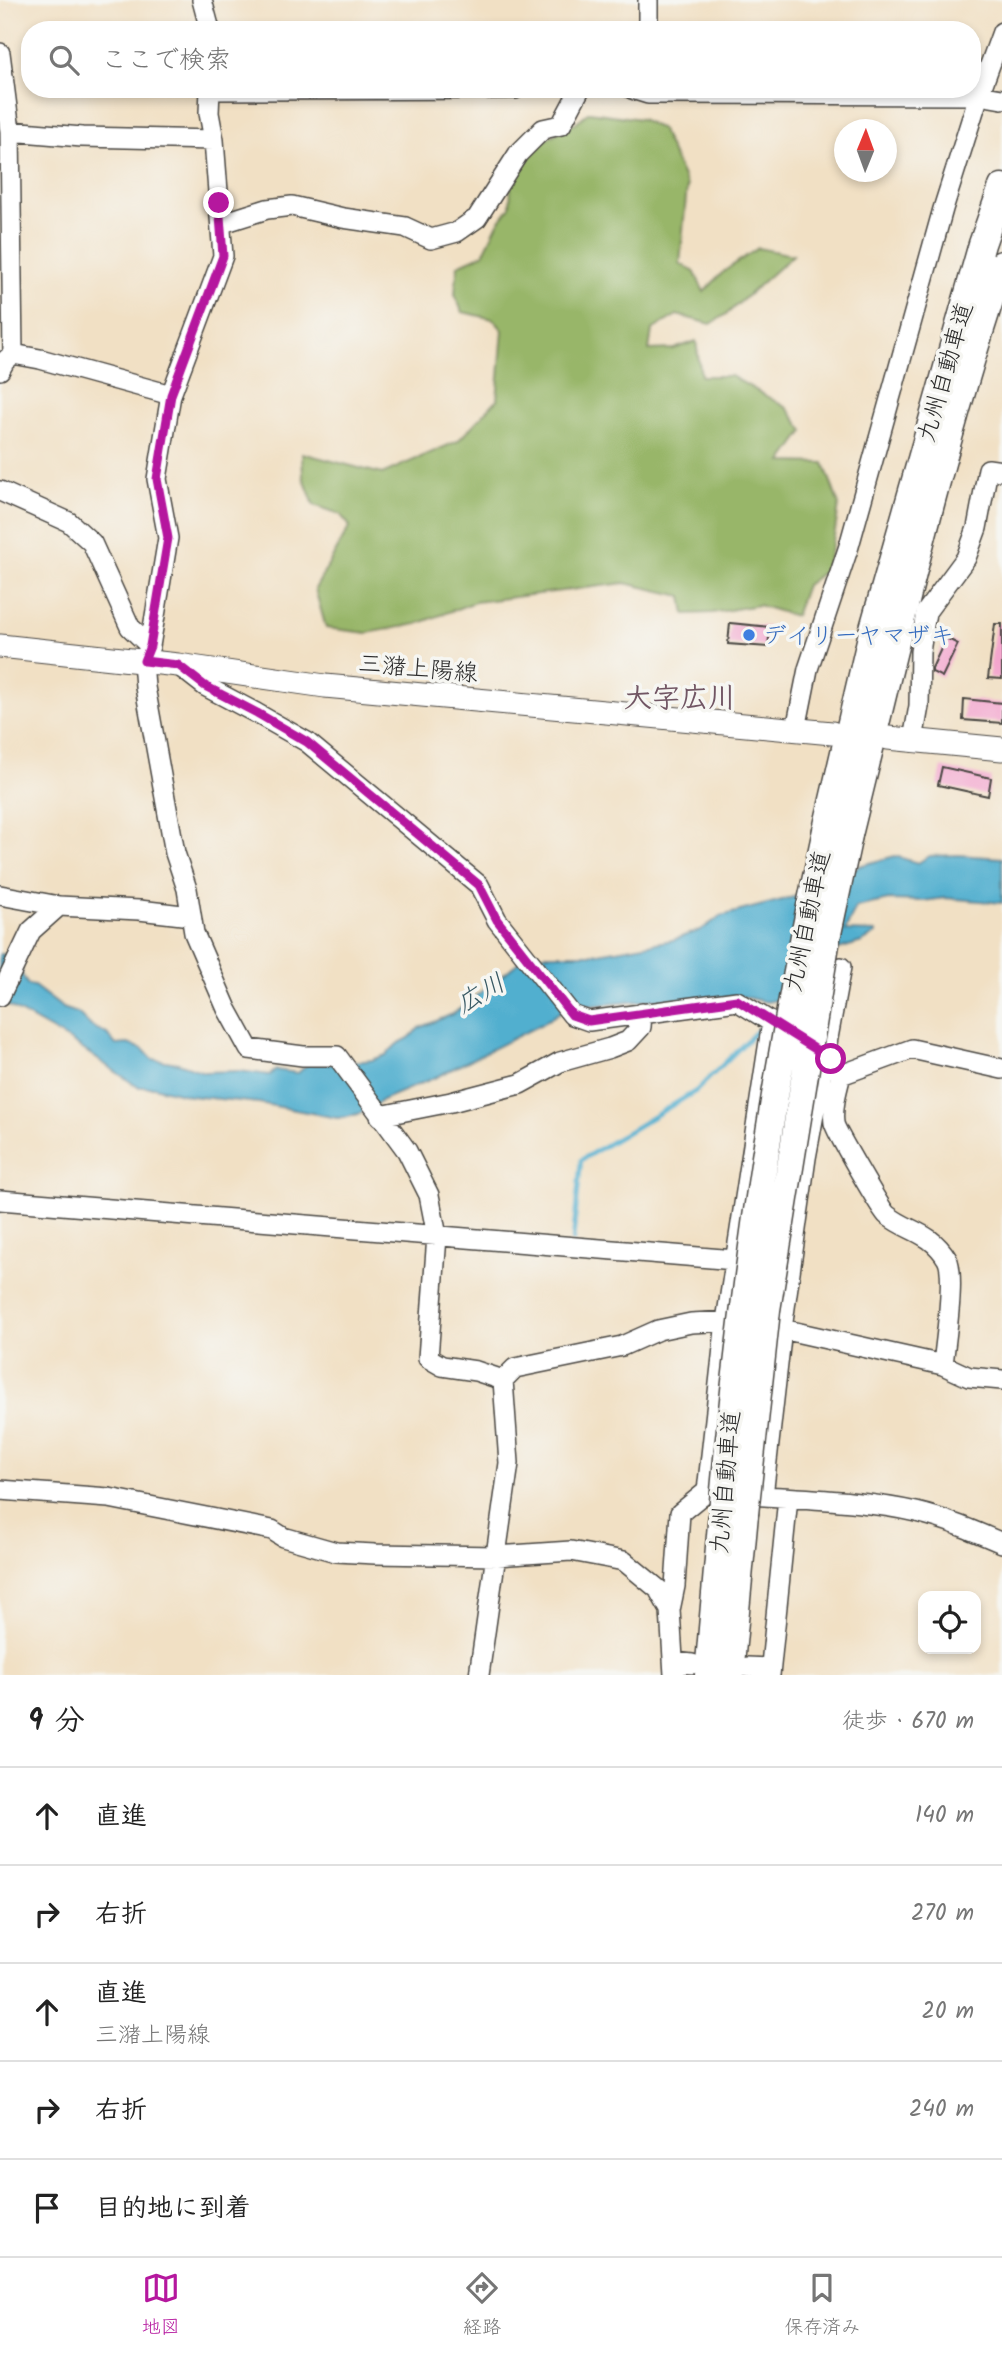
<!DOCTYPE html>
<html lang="ja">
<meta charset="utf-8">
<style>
:root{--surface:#fff;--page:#f2f2f2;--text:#222;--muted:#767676;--line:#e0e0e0;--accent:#b5179e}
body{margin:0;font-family:Kalam,"Klee One",sans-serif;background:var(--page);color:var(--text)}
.controls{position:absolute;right:21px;bottom:21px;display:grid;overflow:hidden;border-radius:14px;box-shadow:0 4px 10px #0003}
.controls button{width:63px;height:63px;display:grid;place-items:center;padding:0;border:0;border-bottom:2px solid var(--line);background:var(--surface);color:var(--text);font:35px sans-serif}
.compass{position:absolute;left:834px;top:119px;width:63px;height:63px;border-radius:50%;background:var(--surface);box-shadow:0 4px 10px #0003;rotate:1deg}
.stop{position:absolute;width:21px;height:21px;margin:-16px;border:5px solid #b5179e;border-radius:50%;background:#fff}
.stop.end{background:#b5179e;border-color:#fff;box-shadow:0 2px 7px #0008}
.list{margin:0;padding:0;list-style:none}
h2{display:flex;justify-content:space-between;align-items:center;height:91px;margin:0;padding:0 28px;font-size:30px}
h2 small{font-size:23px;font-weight:400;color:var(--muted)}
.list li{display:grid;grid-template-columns:46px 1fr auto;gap:21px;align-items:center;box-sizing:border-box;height:98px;padding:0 28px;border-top:2px solid var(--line)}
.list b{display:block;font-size:26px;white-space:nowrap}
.list p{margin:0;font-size:23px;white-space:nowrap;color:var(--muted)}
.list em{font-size:23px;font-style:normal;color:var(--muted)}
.icon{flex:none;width:38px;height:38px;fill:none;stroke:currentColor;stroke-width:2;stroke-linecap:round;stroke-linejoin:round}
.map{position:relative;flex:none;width:1002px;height:1675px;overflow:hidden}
.search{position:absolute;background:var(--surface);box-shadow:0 4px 10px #0003;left:21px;right:21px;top:21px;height:77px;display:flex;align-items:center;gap:18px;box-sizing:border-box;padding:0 24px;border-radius:28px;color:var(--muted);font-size:26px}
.sheet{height:581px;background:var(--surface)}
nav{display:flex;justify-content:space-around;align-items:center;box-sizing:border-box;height:98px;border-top:2px solid var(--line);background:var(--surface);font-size:19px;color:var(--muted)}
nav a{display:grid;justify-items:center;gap:4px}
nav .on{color:var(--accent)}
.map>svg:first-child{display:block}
.forest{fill:#98b669;stroke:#62704a;stroke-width:2}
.water{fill:#51afcf;stroke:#3e6d7d;stroke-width:2}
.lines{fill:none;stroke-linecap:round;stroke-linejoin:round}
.stream{stroke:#51afcf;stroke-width:4.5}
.building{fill:#f3a5cd}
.minor-casing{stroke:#494642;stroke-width:22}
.major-casing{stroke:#494642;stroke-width:25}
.highway-casing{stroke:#494642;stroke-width:29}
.minor{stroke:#fff;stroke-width:19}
.major{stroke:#fff;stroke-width:23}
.highway{stroke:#fff;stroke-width:26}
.highway-bridge-casing{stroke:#494642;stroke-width:29;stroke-linecap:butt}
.highway-bridge{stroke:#fff;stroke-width:26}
.route{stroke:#b5179e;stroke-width:9}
.shop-dot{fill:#3f7fe0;stroke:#f6f6f2;stroke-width:2.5}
.labels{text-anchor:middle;stroke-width:7;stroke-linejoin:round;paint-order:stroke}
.street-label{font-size:24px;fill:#2b2b2b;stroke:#f6f6f2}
.shop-label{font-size:24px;fill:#366cbe;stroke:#f6f6f2;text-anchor:start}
.water-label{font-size:26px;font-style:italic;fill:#385964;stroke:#f6f6f2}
.quarter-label{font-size:28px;font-weight:bold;fill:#715664;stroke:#f6f6f2}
</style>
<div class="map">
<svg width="1002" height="1675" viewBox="0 0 1002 1675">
<rect width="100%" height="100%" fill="#f6f6f2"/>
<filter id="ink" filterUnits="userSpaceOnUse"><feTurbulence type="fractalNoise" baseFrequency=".0143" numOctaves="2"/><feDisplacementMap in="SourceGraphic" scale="14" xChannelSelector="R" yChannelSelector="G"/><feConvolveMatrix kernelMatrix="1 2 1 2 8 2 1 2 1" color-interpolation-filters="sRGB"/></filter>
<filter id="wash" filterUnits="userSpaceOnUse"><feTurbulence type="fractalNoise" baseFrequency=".00686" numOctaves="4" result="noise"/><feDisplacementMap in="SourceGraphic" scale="28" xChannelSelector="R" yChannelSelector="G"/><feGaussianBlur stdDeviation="1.57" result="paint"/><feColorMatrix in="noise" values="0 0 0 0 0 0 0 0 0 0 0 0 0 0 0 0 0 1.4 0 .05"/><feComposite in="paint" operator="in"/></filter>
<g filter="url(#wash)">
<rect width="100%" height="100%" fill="#f1e0c4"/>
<!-- forest -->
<path class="forest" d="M 589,112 L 641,119 L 661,129 L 687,186 L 680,264 L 694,271 L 704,292 L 723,272 L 758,248 L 793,255 L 728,313 L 711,324 L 677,315 L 652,330 L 649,350 L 674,349 L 696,341 L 701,376 L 731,376 L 787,408 L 804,431 L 782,462 L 824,463 L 839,505 L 835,531 L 826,570 L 806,585 L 795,616 L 758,605 L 712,613 L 685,614 L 682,596 L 625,583 L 475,602 L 417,624 L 367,633 L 326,628 L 315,589 L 350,526 L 340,514 L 314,505 L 303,476 L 302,453 L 382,474 L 458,441 L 497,400 L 503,330 L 493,319 L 462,312 L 455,294 L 458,265 L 483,254 L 498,223 L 510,207 L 511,182 L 538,143 L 574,124 Z"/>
<!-- water -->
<path class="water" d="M 958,855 L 1002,858 L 1002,903 L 945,898 L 924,901 L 889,900 L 856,907 L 845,931 L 876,932 L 876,934 L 862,942 L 832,951 L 786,996 L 777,1000 L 767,1002 L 740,996 L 664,999 L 576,1007 L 562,1011 L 540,1025 L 436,1077 L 382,1100 L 369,1110 L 348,1117 L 337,1118 L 259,1103 L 190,1096 L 154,1087 L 138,1087 L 71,1041 L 0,1001 L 0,954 L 11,956 L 22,970 L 22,975 L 28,985 L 34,986 L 63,1008 L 78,1013 L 91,1026 L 107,1034 L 116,1045 L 128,1044 L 143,1049 L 152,1059 L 178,1063 L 204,1072 L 239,1071 L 270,1075 L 276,1070 L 298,1073 L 308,1064 L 338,1064 L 372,1060 L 386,1055 L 397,1044 L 409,1038 L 419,1028 L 453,1014 L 519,962 L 545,954 L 593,954 L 673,940 L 701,930 L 721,916 L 820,890 L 859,866 L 895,856 L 918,863 L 929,856 Z"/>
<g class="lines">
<!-- stream -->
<path class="stream" d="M 573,1240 L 581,1160 L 696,1091 L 763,1025"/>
</g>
<g id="blocks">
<!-- building -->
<path class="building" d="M 730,623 L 770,627 L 768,647 L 728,644 Z
M 995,624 L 1002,624 L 1002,679 L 988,678 Z
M 946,638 L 958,644 L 942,677 L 932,672 L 932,668 Z
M 964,699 L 1002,703 L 1002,723 L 963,720 Z
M 942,767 L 991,778 L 988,796 L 938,785 Z"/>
</g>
</g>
<g filter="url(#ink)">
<use href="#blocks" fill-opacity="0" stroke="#494642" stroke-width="2"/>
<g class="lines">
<!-- minor casing -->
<g class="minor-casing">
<path id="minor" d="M 202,0 L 210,30
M 648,30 L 648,0
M 0,53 L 10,131 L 13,354
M 210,89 L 209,113 L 214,140 L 223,256 L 171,395 L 157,479 L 168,538 L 150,646 L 143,661 L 145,687 L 175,853 L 187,889 L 194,933 L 227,1009 L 249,1049 L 303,1056 L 337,1056 L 407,1151 L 429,1195 L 437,1236 L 428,1358 L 442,1366 L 476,1371 L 503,1380
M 632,89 L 648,94 L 979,95 L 1002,99
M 210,90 L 515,89
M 10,131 L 82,137 L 214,140
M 221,204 L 226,222 L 267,209 L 292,206 L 343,218 L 405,227 L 431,239 L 457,232 L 477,218 L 518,154 L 543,129 L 561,125 L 580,89
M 13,354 L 40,359 L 171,395
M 0,370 L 5,361 L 13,354
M 0,491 L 69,522 L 92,543 L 130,627 L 150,646
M 178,665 L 205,686 L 256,713 L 307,742 L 479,885 L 497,920 L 572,1015 L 589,1021 L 737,1001 L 831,1059 L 841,1075 C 837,1090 832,1108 834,1123 C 835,1130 882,1211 887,1215 C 908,1232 930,1231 947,1259 C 956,1275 945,1343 943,1365
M 796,729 L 808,669 L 849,546 L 943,209 L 979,95 L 1002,32
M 913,740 L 919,706 L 920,652 L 926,612 L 966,558 L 977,528 L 988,469 L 1002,471
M 0,895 L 59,906
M 0,996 L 31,931 L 59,906 L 139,910 L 191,916
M 841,1075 L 912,1049 L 1002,1069
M 380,1116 L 451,1102 L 520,1084 L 560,1062 L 610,1048 L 628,1041 L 641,1027 L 642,1013
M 0,1200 L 735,1260
M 0,1490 L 109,1498 L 272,1530 L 283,1537 L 336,1552 L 375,1554 L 497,1556 L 571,1551 L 624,1561 L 658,1589 L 670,1610 L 674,1675
M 750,1495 C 805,1499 863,1500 916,1512 C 946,1519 974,1531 1002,1543
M 763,1496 L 782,1329 L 806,1158 L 841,967
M 670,1610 L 675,1586 L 680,1513 L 707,1491 L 726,1321 L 772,1022
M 675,1662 L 692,1664
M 747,1667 L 770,1668
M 479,1675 L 509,1463 L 503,1380 L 515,1368 L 622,1346 L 658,1330 L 691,1323 L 729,1321 L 782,1329 L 943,1365 L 969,1377 L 1002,1380
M 770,1675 L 788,1498"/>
</g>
<!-- major casing -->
<g class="major-casing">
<path id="major" d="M 0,646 L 178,665 L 325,686 L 832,733
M 888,738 L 1002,749"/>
</g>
<!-- highway casing -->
<g class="highway-casing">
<path id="highway" d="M 826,830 L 872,632 L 982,244 L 1002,187
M 849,835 C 896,644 939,451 1002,264
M 708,1675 L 722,1512
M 730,1675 L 745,1514"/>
</g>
<!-- minor -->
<use href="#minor" class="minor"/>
<!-- major -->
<use href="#major" class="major"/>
<!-- highway -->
<use href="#highway" class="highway"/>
<!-- highway-bridge casing -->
<g class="highway-bridge-casing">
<path id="highway-bridge" d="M 722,1512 C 742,1283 777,1055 826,830
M 745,1514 L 767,1310 L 827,938 L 849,835"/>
</g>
<!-- highway-bridge -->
<use href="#highway-bridge" class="highway-bridge"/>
</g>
</g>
<g class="lines" filter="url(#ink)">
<!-- route -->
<path class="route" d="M 219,203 L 223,256 L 171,395 L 157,479 L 168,538 L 150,646 L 144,661 L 178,665 L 205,686 L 257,713 L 307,742 L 479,885 L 497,920 L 572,1015 L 589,1021 L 737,1000 L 831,1059"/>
</g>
<!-- markers -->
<circle class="shop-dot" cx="749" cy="635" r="7"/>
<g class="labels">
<!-- street labels -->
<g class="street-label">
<text transform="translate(945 372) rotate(-74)" y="8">九州自動車道</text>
<text transform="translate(418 668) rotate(5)" y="8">三潴上陽線</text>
<text transform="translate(807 921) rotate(-78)" y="8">九州自動車道</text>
<text transform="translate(725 1482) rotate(-85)" y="8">九州自動車道</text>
</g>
<!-- shop labels -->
<g class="shop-label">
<text x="763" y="643">デイリーヤマザキ</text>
</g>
<!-- water labels -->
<g class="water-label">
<text transform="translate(480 993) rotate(-30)" y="9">広川</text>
</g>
<!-- quarter labels -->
<g class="quarter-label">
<text x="680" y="707">大字広川</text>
</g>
</g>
</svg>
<div class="controls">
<button><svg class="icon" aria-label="locate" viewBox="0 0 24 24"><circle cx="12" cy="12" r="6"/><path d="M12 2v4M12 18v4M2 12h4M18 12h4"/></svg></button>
</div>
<svg class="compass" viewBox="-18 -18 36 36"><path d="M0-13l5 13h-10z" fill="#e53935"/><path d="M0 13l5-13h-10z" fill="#767676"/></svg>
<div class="stop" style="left:831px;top:1059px"></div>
<div class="stop end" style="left:219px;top:203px"></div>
<div class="search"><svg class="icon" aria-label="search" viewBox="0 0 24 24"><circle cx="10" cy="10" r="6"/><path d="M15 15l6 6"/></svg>ここで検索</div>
</div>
<section class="sheet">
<h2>9 分<small>徒歩 · 670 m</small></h2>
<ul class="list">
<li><svg class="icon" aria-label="ahead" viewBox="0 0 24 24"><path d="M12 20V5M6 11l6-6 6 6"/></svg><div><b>直進</b></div><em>140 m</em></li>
<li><svg class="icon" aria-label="right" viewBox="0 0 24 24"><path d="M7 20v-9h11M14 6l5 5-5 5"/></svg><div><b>右折</b></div><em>270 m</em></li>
<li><svg class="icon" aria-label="ahead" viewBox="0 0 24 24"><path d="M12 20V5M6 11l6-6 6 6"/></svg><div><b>直進</b><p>三潴上陽線</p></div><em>20 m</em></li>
<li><svg class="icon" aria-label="right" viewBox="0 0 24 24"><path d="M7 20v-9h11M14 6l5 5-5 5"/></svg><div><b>右折</b></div><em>240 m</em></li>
<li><svg class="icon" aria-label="arrive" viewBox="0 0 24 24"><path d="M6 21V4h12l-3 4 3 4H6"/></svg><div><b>目的地に到着</b></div></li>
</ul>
</section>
<nav>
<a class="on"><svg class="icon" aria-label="map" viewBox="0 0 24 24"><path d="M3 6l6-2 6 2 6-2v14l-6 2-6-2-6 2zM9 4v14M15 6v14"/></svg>地図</a>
<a><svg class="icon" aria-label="directions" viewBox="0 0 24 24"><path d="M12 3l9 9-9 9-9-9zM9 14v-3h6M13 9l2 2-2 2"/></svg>経路</a>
<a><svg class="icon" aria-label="saved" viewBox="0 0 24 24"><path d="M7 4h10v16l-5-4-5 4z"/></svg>保存済み</a>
</nav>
